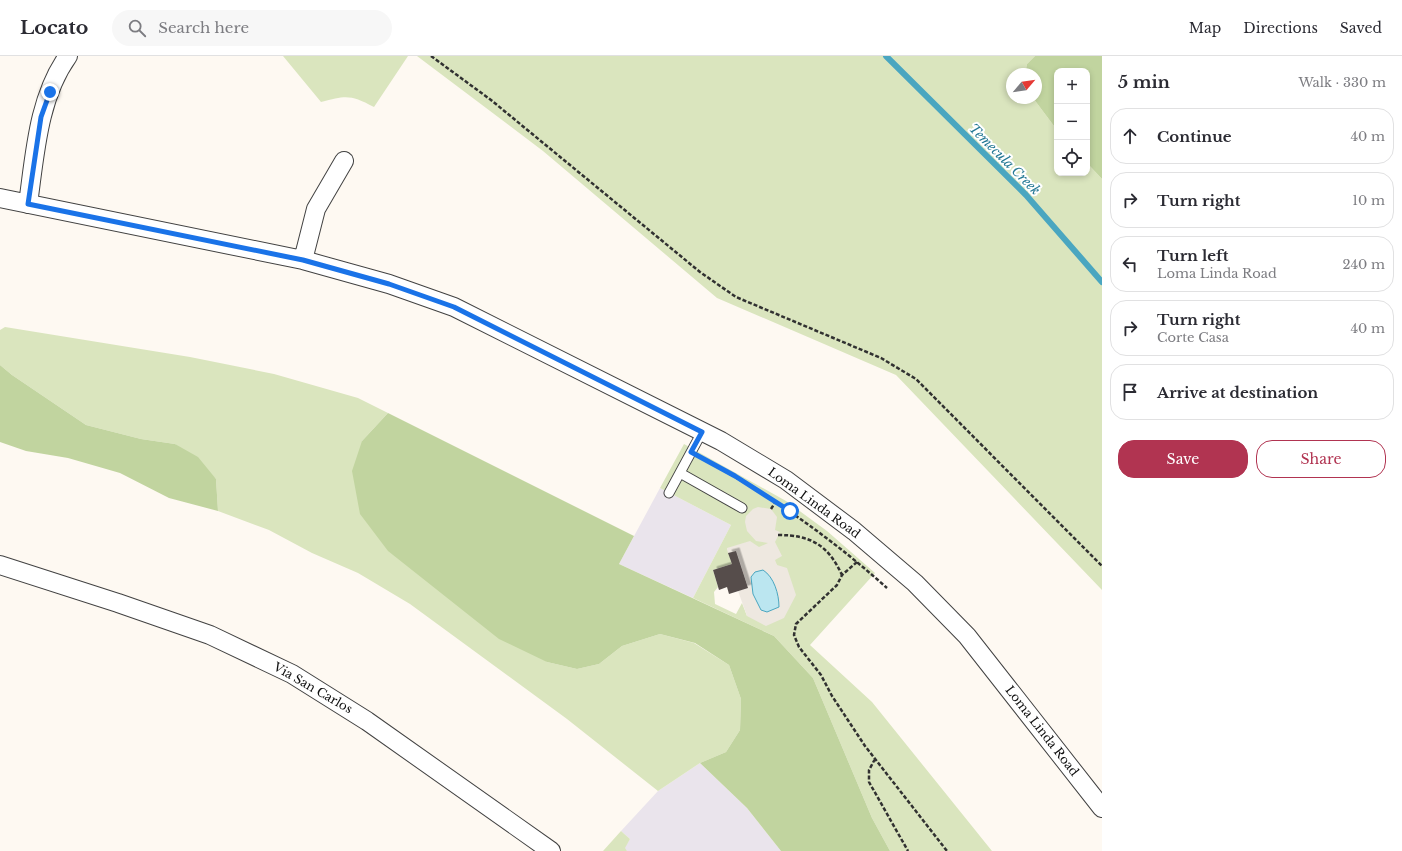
<!DOCTYPE html>
<meta charset="utf-8">
<style>
:root{--surface:#fff;--page:#f7f7f7;--text:#2b2b33;--muted:#7c7c81;--line:#e1e1e2;--accent:#b13451}
body{margin:0;font-family:"Libre Baskerville",serif;background:var(--page);color:var(--text)}
.controls{position:absolute;right:12px;top:12px;display:grid;overflow:hidden;border-radius:8px;box-shadow:0 2px 6px #0003}
.controls button{width:36px;height:36px;display:grid;place-items:center;padding:0;border:0;border-bottom:1px solid var(--line);background:var(--surface);color:var(--text);font:20px sans-serif}
.compass{position:absolute;left:1006px;top:12px;width:36px;height:36px;border-radius:50%;background:var(--surface);box-shadow:0 2px 6px #0003;rotate:61deg}
.stop{position:absolute;width:12px;height:12px;margin:-9px;border:3px solid #1a73e8;border-radius:50%;background:#fff}
.stop.end{background:#1a73e8;border-color:#fff;box-shadow:0 1px 4px #0008}
.list{margin:0;padding:0;list-style:none}
h2{display:flex;justify-content:space-between;align-items:center;height:52px;margin:0;padding:0 16px;font-size:17px}
h2 small{font-size:13px;font-weight:400;color:var(--muted)}
.list li{display:grid;grid-template-columns:26px 1fr auto;gap:12px;align-items:center;box-sizing:border-box;height:56px;margin:0 8px 8px;padding:0 8px;border:1px solid var(--line);border-radius:16px}
.list b{display:block;font-size:15px;white-space:nowrap}
.list p{margin:0;font-size:13px;white-space:nowrap;color:var(--muted)}
.list em{font-size:13px;font-style:normal;color:var(--muted)}
.actions{display:flex;gap:8px;padding:12px 16px}
.actions a{flex:1;padding:9px 0;border:1px solid var(--accent);border-radius:16px;text-align:center;font-size:14px;color:var(--accent)}
.actions .main{background:var(--accent);color:#fff}
.icon{flex:none;width:22px;height:22px;fill:none;stroke:currentColor;stroke-width:2;stroke-linecap:round;stroke-linejoin:round}
.map{position:relative;flex:none;width:1102px;height:795px;overflow:hidden}
header{display:flex;align-items:center;gap:24px;box-sizing:border-box;height:56px;padding:0 20px;background:var(--surface);border-bottom:1px solid var(--line)}
header strong{font-size:19px}
nav{display:flex;gap:22px;margin-inline-start:auto;font-size:14px}
.search{width:280px;height:36px;background:var(--page);display:flex;align-items:center;gap:10px;box-sizing:border-box;padding:0 14px;border-radius:22px;color:var(--muted);font-size:15px}
main{display:flex}
aside{flex:1;background:var(--surface)}
.map>svg:first-child{display:block}
.industrial{fill:#eae4ec}
.green{fill:#dae5be;fill-rule:evenodd}
.forest{fill:#c1d49f}
.plaza{fill:#eee8e0}
.water{fill:#bbe6f0;stroke:#4aa6c0}
.lines{fill:none;stroke-linecap:round;stroke-linejoin:round}
.stream{stroke:#4aa6c0;stroke-width:6}
.building{fill:#564e4c;filter:url(#shadow)}
.service-casing{stroke:#424242;stroke-width:11}
.minor-casing{stroke:#424242;stroke-width:20}
.path{stroke:#313131;stroke-width:2.5;stroke-dasharray:4 2;stroke-linecap:butt}
.service{stroke:#fff;stroke-width:9}
.minor{stroke:#fff;stroke-width:18}
.route{stroke:#1a73e8;stroke-width:5}
.labels{text-anchor:middle;stroke-width:4;stroke-linejoin:round;paint-order:stroke}
.street-label{font-size:12px;fill:#0f0f0f;stroke:#fff}
.water-label{font-size:13px;font-style:italic;fill:#247894;stroke:#fff}
</style>
<header>
<strong>Locato</strong>
<div class="search"><svg class="icon" aria-label="search" viewBox="0 0 24 24"><circle cx="10" cy="10" r="6"/><path d="M15 15l6 6"/></svg>Search here</div>
<nav><a>Map</a><a>Directions</a><a>Saved</a></nav>
</header>
<main>
<div class="map">
<svg width="1102" height="795" viewBox="0 0 1102 795">
<defs>
<filter id="shadow"><feDropShadow dx="3.5" dy="-3.5" stdDeviation="0" flood-color="#0004"/></filter>
</defs>
<rect width="100%" height="100%" fill="#fef9f2"/>
<!-- industrial -->
<path class="industrial" d="M 660,432 L 731,469 L 693,542 L 619,508 Z
M 700,707 L 747,752 L 781,795 L 627,795 L 624,792 L 630,783 L 621,775 L 658,735 Z"/>
<!-- green -->
<path class="green" d="M 283,0 L 408,0 L 374,51 C 351,39 347,39 321,46 Z
M 417,0 L 1035,0 L 1027,8 L 1025,18 L 1012,18 L 1012,42 L 1033,42 L 1057,74 L 1057,117 L 1087,117 L 1087,107 L 1102,123 L 1102,534 L 896,319 L 717,242 L 543,95 Z
M 5,271 L 190,301 L 274,318 L 358,342 L 388,357 L 362,385 L 547,606 L 577,613 L 599,608 L 622,590 L 660,578 L 694,587 L 729,609 L 741,643 L 740,674 L 726,696 L 700,707 L 658,735 L 567,663 L 410,548 L 358,517 L 312,497 L 269,474 L 218,455 L 216,423 L 175,388 L 141,383 L 86,369 L 12,319 L 0,309 L 0,274 Z
M 684,388 L 786,445 L 827,475 L 875,517 L 810,589 L 872,646 L 992,795 L 890,795 L 872,762 L 813,622 L 774,580 L 693,542 L 731,469 L 660,432 ZM 759,491 L 777,509 L 784,562 L 747,560 L 742,547 L 736,558 L 715,548 L 714,536 L 718,531 L 713,514 L 732,508 L 727,492 Z
M 621,775 L 630,783 L 625,792 L 627,795 L 603,795 Z"/>
<!-- forest -->
<path class="forest" d="M 1035,0 L 1102,0 L 1102,123 L 1087,107 L 1087,15 L 1057,15 L 1057,74 L 1033,42 L 1036,42 L 1036,18 L 1025,18 L 1027,8 Z
M 0,309 L 12,319 L 86,369 L 141,383 L 175,388 L 198,401 L 216,423 L 218,455 L 169,442 L 120,417 L 68,402 L 26,395 L 0,386 Z
M 388,357 L 634,480 L 619,508 L 774,580 L 813,622 L 872,762 L 890,795 L 781,795 L 747,752 L 700,707 L 726,696 L 740,674 L 741,643 L 729,609 L 695,587 L 660,578 L 622,590 L 599,608 L 577,613 L 547,606 L 499,583 L 388,495 L 360,458 L 352,415 L 362,385 Z"/>
<!-- plaza -->
<path class="plaza" d="M 758,451 L 771,453 L 777,461 L 775,474 L 780,476 L 775,486 L 782,500 L 775,504 L 777,509 L 787,512 L 796,539 L 784,562 L 766,570 L 747,560 L 738,535 L 748,531 L 736,495 L 728,497 L 727,492 L 750,485 L 759,491 L 768,487 L 756,485 L 747,475 L 745,466 L 746,460 L 753,453 Z"/>
<!-- water -->
<path class="water" d="M 763,514 C 774,521 779,538 779,551 L 767,556 L 761,554 L 753,538 L 751,521 L 755,516 Z"/>
<g class="lines">
<!-- stream -->
<path class="stream" d="M 886,0 L 1026,139 L 1102,226"/>
</g>
<!-- building -->
<path class="building" d="M 736,495 L 748,532 L 729,538 L 727,531 L 719,534 L 713,514 L 732,508 L 728,497 Z"/>
<g class="lines">
<!-- service casing -->
<g class="service-casing">
<path id="service" d="M 680,417 L 742,452
M 669,437 L 702,376"/>
</g>
<!-- minor casing -->
<g class="minor-casing">
<path id="minor" d="M 0,142 L 303,204 L 389,228 L 454,251 L 721,385 L 786,424 L 854,475 L 915,527 L 967,580 L 1102,752
M 28,148 C 35,98 38,42 68,0
M 303,204 L 316,153 L 344,105
M 0,509 L 118,547 L 210,579 L 292,618 L 367,665 L 551,795"/>
</g>
<!-- path -->
<path class="path" d="M 431,0 L 491,44 L 700,216 L 736,241 L 881,302 L 916,323 L 1102,510
M 703,403 C 770,439 830,481 887,532
M 771,453 L 776,445
M 778,479 C 811,479 828,489 842,519
M 857,506 L 842,519 L 837,529 L 796,568 L 794,579 L 799,591 L 821,619 L 832,640 L 865,690 L 947,795
M 875,703 L 869,714 L 869,726 L 908,795"/>
<!-- service -->
<use href="#service" class="service"/>
<!-- minor -->
<use href="#minor" class="minor"/>
</g>
<g class="lines">
<!-- route -->
<path class="route" d="M 50,36 L 41,61 L 28,148 L 303,204 L 389,228 L 454,251 L 702,376 L 691,396 L 735,420 L 790,455"/>
</g>
<g class="labels">
<!-- street labels -->
<g class="street-label">
<text transform="translate(814 447) rotate(36)" y="4">Loma Linda Road</text>
<text transform="translate(313 632) rotate(30)" y="4">Via San Carlos</text>
<text transform="translate(1042 675) rotate(52)" y="4">Loma Linda Road</text>
</g>
<!-- water labels -->
<g class="water-label">
<text transform="translate(1005 103) rotate(45)" y="5">Temecula Creek</text>
</g>
</g>
</svg>
<div class="controls">
<button>+</button>
<button>−</button>
<button><svg class="icon" aria-label="locate" viewBox="0 0 24 24"><circle cx="12" cy="12" r="6"/><path d="M12 2v4M12 18v4M2 12h4M18 12h4"/></svg></button>
</div>
<svg class="compass" viewBox="-18 -18 36 36"><path d="M0-13l5 13h-10z" fill="#e53935"/><path d="M0 13l5-13h-10z" fill="#7c7c81"/></svg>
<div class="stop" style="left:790px;top:455px"></div>
<div class="stop end" style="left:50px;top:36px"></div>
</div>
<aside>
<h2>5 min<small>Walk · 330 m</small></h2>
<ul class="list">
<li><svg class="icon" aria-label="ahead" viewBox="0 0 24 24"><path d="M12 20V5M6 11l6-6 6 6"/></svg><div><b>Continue</b></div><em>40 m</em></li>
<li><svg class="icon" aria-label="right" viewBox="0 0 24 24"><path d="M7 20v-9h11M14 6l5 5-5 5"/></svg><div><b>Turn right</b></div><em>10 m</em></li>
<li><svg class="icon" aria-label="left" viewBox="0 0 24 24"><path d="M17 20v-9H6M10 6l-5 5 5 5"/></svg><div><b>Turn left</b><p>Loma Linda Road</p></div><em>240 m</em></li>
<li><svg class="icon" aria-label="right" viewBox="0 0 24 24"><path d="M7 20v-9h11M14 6l5 5-5 5"/></svg><div><b>Turn right</b><p>Corte Casa</p></div><em>40 m</em></li>
<li><svg class="icon" aria-label="arrive" viewBox="0 0 24 24"><path d="M6 21V4h12l-3 4 3 4H6"/></svg><div><b>Arrive at destination</b></div></li>
</ul>
<div class="actions"><a class="main">Save</a><a>Share</a></div>
</aside>
</main>
